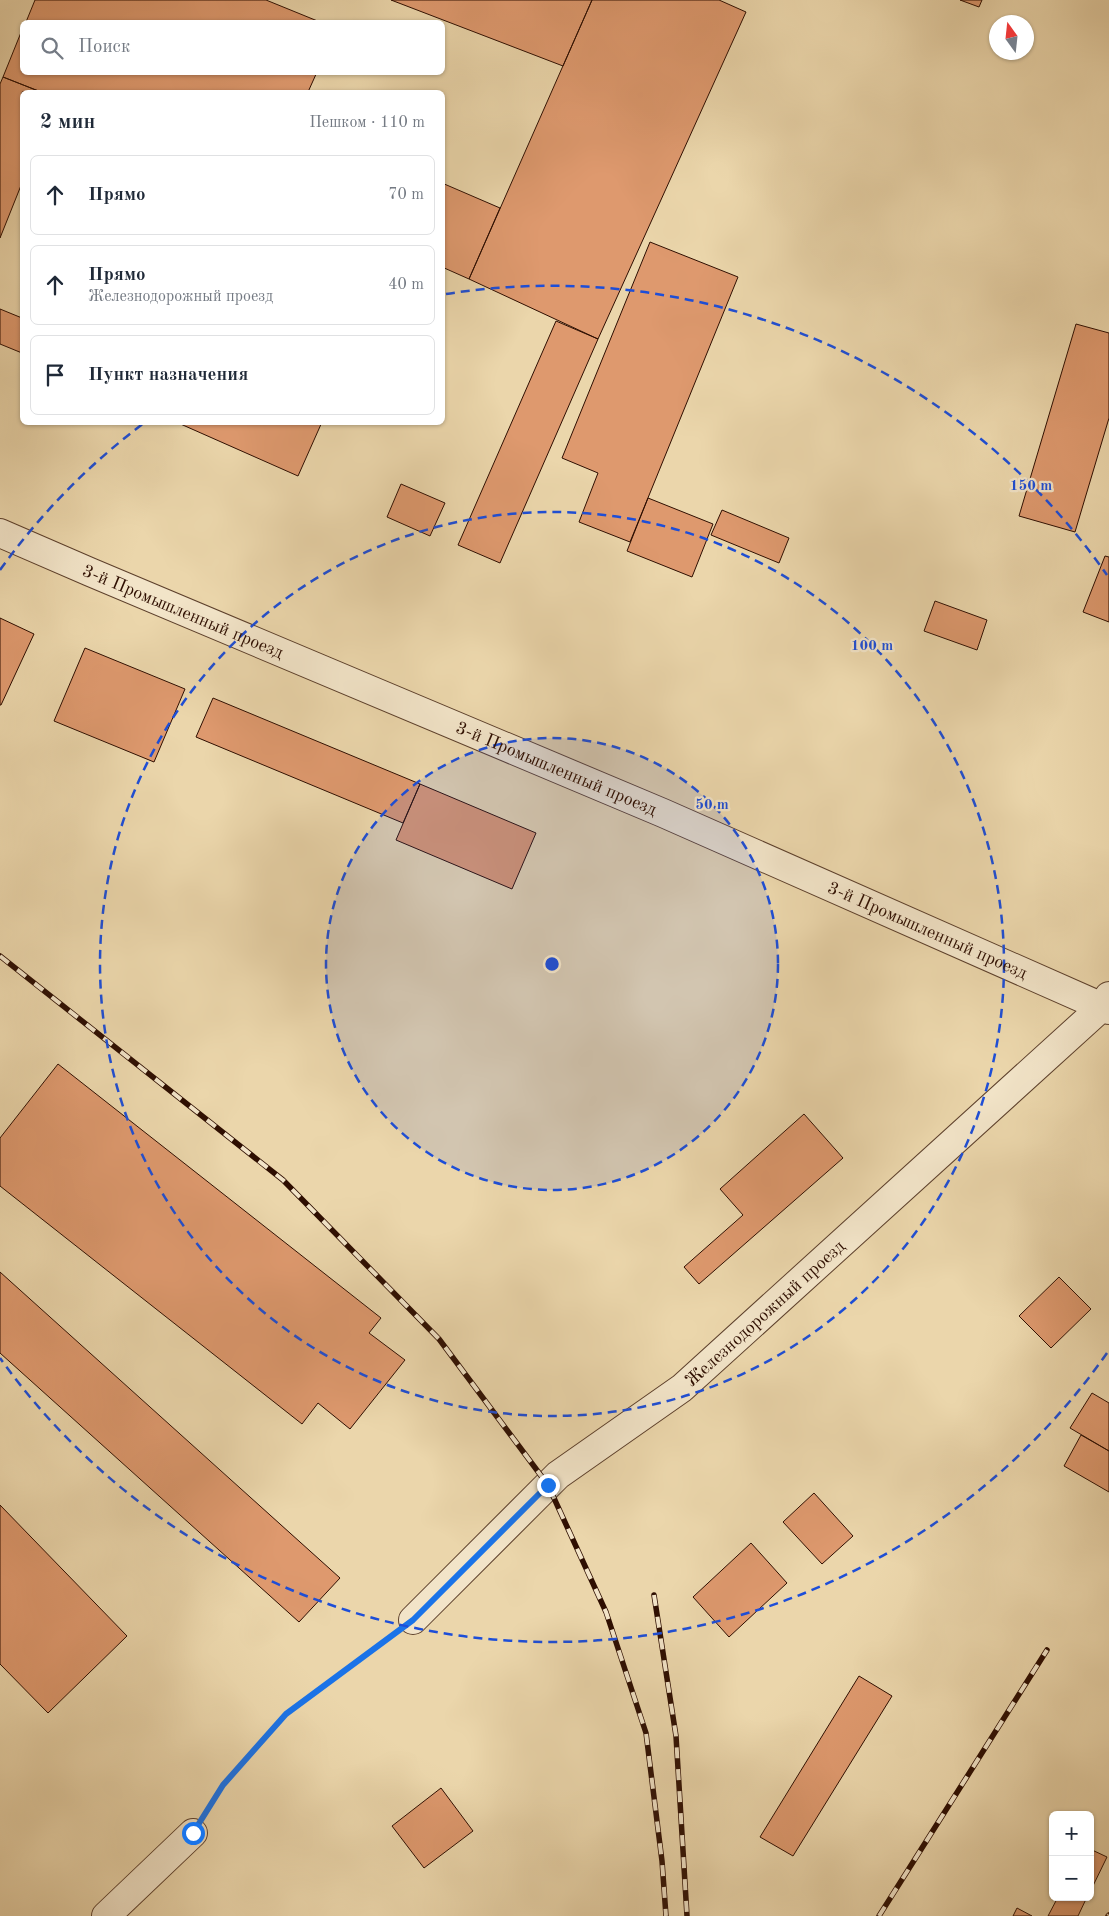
<!DOCTYPE html>
<html lang="ru">
<meta charset="utf-8">
<style>
:root{--surface:#fff;--page:#f6f6f7;--text:#1f2937;--muted:#747a83;--line:#e0e1e3}
body{margin:0;font-family:"Old Standard TT",serif;background:var(--page);color:var(--text)}
.controls{position:absolute;right:15px;bottom:15px;display:grid;overflow:hidden;border-radius:8px;box-shadow:0 1px 4px #0004}
.controls button{width:45px;height:45px;display:grid;place-items:center;padding:0;border:0;border-bottom:1px solid var(--line);background:var(--surface);color:var(--text);font:25px sans-serif}
.compass{position:absolute;left:989px;top:15px;width:45px;height:45px;border-radius:50%;background:var(--surface);box-shadow:0 1px 4px #0004;rotate:345deg}
.stop{position:absolute;width:15px;height:15px;margin:-11px;border:4px solid #1a73e8;border-radius:50%;background:#fff}
.stop.end{background:#1a73e8;border-color:#fff;box-shadow:0 1px 5px #0008}
.list{margin:0;padding:0;list-style:none}
h2{display:flex;justify-content:space-between;align-items:center;height:65px;margin:0;padding:0 20px;font-size:21px}
h2 small{font-size:16px;font-weight:400;color:var(--muted)}
.list li{display:grid;grid-template-columns:32px 1fr auto;gap:15px;align-items:center;box-sizing:border-box;height:80px;margin:0 10px 10px;padding:0 10px;border:1px solid var(--line);border-radius:8px}
.list b{display:block;font-size:19px;white-space:nowrap}
.list p{margin:0;font-size:16px;white-space:nowrap;color:var(--muted)}
.list em{font-size:16px;font-style:normal;color:var(--muted)}
.icon{flex:none;width:28px;height:28px;fill:none;stroke:currentColor;stroke-width:2;stroke-linecap:round;stroke-linejoin:round}
.map{position:relative;flex:none;width:1109px;height:1916px;overflow:hidden}
.search{position:absolute;background:var(--surface);box-shadow:0 1px 4px #0004;left:20px;top:20px;width:425px;height:55px;display:flex;align-items:center;gap:12px;box-sizing:border-box;padding:0 18px;border-radius:8px;color:var(--muted);font-size:19px}
.panel{position:absolute;background:var(--surface);box-shadow:0 1px 4px #0004;left:20px;top:90px;width:425px;height:335px;border-radius:8px}
.map>svg:first-child{display:block}
.building{fill:#de996e;stroke:#2e0e01}
.lines{fill:none;stroke-linecap:round;stroke-linejoin:round}
.minor-casing{stroke:#5d402c;stroke-width:30}
.path{stroke:#2e0e01;stroke-width:3;stroke-dasharray:4 2.5;stroke-linecap:butt}
.minor{stroke:#f2e4c8;stroke-width:28}
.rail-casing{stroke:#2e0e01;stroke-width:5.5}
.rail{stroke:#f2e4c8;stroke-width:4;stroke-dasharray:11;stroke-linecap:butt}
.route{stroke:#1a73e8;stroke-width:6}
.ring{fill:none;stroke:#1d4ed8;stroke-width:2.5;stroke-dasharray:9 6}
.labels{text-anchor:middle;stroke-width:4.5;stroke-linejoin:round;paint-order:stroke}
.street-label{font-size:18px;fill:#2e0e01;stroke:#f2e4c8}
.centre{fill:#1d4ed8;stroke:#f2e4c8;stroke-width:2.5}
.ring-label{font-size:15px;text-anchor:middle;font-weight:bold;fill:#1d4ed8;stroke:#f2e4c8;stroke-width:4.5;stroke-linejoin:round;paint-order:stroke}
</style>
<div class="map">
<svg width="1109" height="1916" viewBox="0 0 1109 1916">
<rect width="100%" height="100%" fill="#ebd6ab"/>
<filter id="stains"><feTurbulence type="fractalNoise" baseFrequency=".004" numOctaves="4"/><feColorMatrix values="0 0 0 0 .2 0 0 0 0 .09 0 0 0 0 .02 0 0 0 .5 -.17"/></filter>
<radialGradient id="worn" r=".72"><stop offset=".6" stop-color="#630" stop-opacity="0"/><stop offset="1" stop-color="#630" stop-opacity=".3"/></radialGradient>
<!-- building -->
<path class="building" d="M 35,0 L 266,0 L 320,22 L 26,22 Z
M 391,0 L 592,0 L 563,66 Z
M 592,0 L 719,0 L 746,12 L 598,339 L 469,279 Z
M 960,0 L 982,0 L 979,7 Z
M 22,30 L 22,72 L 317,72 L 308,92 L 41,92 L 3,77 Z
M 3,77 L 41,92 L 22,92 L 22,183 L 0,238 L 0,84 Z
M 442,183 L 500,208 L 469,279 L 442,267 Z
M 650,242 L 738,277 L 630,542 L 579,522 L 598,473 L 562,458 Z
M 0,309 L 22,318 L 22,353 L 0,344 Z
M 556,321 L 598,339 L 500,563 L 458,545 Z
M 1076,324 L 1109,333 L 1109,418 L 1075,532 L 1019,516 Z
M 176,422 L 322,422 L 298,476 Z
M 401,484 L 445,503 L 430,536 L 387,517 Z
M 648,498 L 713,524 L 692,577 L 627,551 Z
M 722,510 L 789,538 L 779,563 L 711,535 Z
M 1105,556 L 1109,557 L 1109,622 L 1083,612 Z
M 935,601 L 987,620 L 977,650 L 924,631 Z
M 0,618 L 34,634 L 1,705 L 0,705 Z
M 85,648 L 185,689 L 154,762 L 54,721 Z
M 213,698 L 420,784 L 403,823 L 196,737 Z
M 420,784 L 536,833 L 512,889 L 396,840 Z
M 58,1064 L 381,1318 L 369,1333 L 405,1360 L 350,1429 L 318,1403 L 302,1424 L 0,1186 L 0,1138 Z
M 804,1114 L 843,1158 L 699,1284 L 684,1267 L 743,1215 L 720,1189 Z
M 0,1272 L 340,1578 L 299,1622 L 0,1353 Z
M 1059,1277 L 1091,1309 L 1051,1348 L 1019,1316 Z
M 1092,1393 L 1109,1403 L 1109,1451 L 1070,1428 Z
M 1081,1435 L 1109,1451 L 1109,1492 L 1064,1466 Z
M 814,1493 L 853,1536 L 822,1564 L 783,1522 Z
M 0,1505 L 127,1636 L 48,1713 L 0,1664 Z
M 751,1543 L 787,1583 L 729,1637 L 693,1597 Z
M 859,1676 L 892,1696 L 793,1856 L 760,1837 Z
M 441,1788 L 473,1831 L 424,1868 L 392,1826 Z
M 1090,1849 L 1107,1857 L 1090,1892 Z
M 1058,1897 L 1087,1897 L 1078,1916 L 1048,1916 Z
M 1017,1908 L 1032,1916 L 1013,1916 Z"/>
<g class="lines">
<!-- minor casing -->
<g class="minor-casing">
<g id="minor">
<path id="s1" d="M 0,533 L 90,572 L 663,813 L 1109,1010"/>
<path id="s2" d="M 413,1620 L 558,1475 L 682,1388 L 1103,1006 L 1109,996"/>
<path d="M 106,1916 L 193,1833"/>
</g>
</g>
<!-- path -->
<path class="path" d="M 208,1809 L 223,1785 L 286,1714 L 391,1636"/>
<!-- minor -->
<use href="#minor" class="minor"/>
<!-- rail casing -->
<g class="rail-casing">
<path id="rail" d="M 0,956 L 283,1180 L 439,1339 L 548,1485 L 606,1612 L 646,1733 L 662,1861 L 666,1916
M 654,1595 L 676,1736 L 687,1916
M 879,1916 L 1047,1650
M 1108,1916 L 1109,1915"/>
</g>
<!-- rail -->
<use href="#rail" class="rail"/>
</g>
<g class="lines">
<!-- route -->
<path class="route" d="M 193,1833 L 223,1785 L 286,1714 L 413,1620 L 548,1485"/>
</g>
<!-- distance rings -->
<circle cx="552" cy="964" r="226" fill="#1d4ed8" fill-opacity=".12"/>
<g class="ring">
<circle cx="552" cy="964" r="226"/>
<circle cx="552" cy="964" r="452"/>
<path d="M1107 1353A678 678 0 0 1 0 1358M0 570A678 678 0 0 1 144 423M446 294A678 678 0 0 1 1107 575"/>
</g>
<g class="labels">
<!-- street labels -->
<g class="street-label">
<text dy="6" stroke="none"><textPath href="#s1" startOffset="199">3-й Промышленный проезд</textPath></text>
<text dy="6" stroke="none"><textPath href="#s1" startOffset="604">3-й Промышленный проезд</textPath></text>
<text dy="6" stroke="none"><textPath href="#s1" startOffset="1009">3-й Промышленный проезд</textPath></text>
<text dy="6" stroke="none"><textPath href="#s2" startOffset="468">Железнодорожный проезд</textPath></text>
</g>
</g>
<circle cx="552" cy="964" r="8" class="centre"/>
<g class="ring-label">
<text x="1031" y="490">150 m</text>
<text x="872" y="650">100 m</text>
<text x="712" y="809">50 m</text>
</g>
<rect width="100%" height="100%" filter="url(#stains)"/>
<rect width="100%" height="100%" fill="url(#worn)"/>
</svg>
<div class="controls">
<button>+</button>
<button>−</button>
</div>
<svg class="compass" viewBox="-18 -18 36 36"><path d="M0-13l5 13h-10z" fill="#e53935"/><path d="M0 13l5-13h-10z" fill="#747a83"/></svg>
<div class="stop" style="left:193px;top:1833px"></div>
<div class="stop end" style="left:548px;top:1485px"></div>
<div class="search"><svg class="icon" aria-label="search" viewBox="0 0 24 24"><circle cx="10" cy="10" r="6"/><path d="M15 15l6 6"/></svg>Поиск</div>
<section class="panel">
<h2>2 мин<small>Пешком · 110 m</small></h2>
<ul class="list">
<li><svg class="icon" aria-label="ahead" viewBox="0 0 24 24"><path d="M12 20V5M6 11l6-6 6 6"/></svg><div><b>Прямо</b></div><em>70 m</em></li>
<li><svg class="icon" aria-label="ahead" viewBox="0 0 24 24"><path d="M12 20V5M6 11l6-6 6 6"/></svg><div><b>Прямо</b><p>Железнодорожный проезд</p></div><em>40 m</em></li>
<li><svg class="icon" aria-label="arrive" viewBox="0 0 24 24"><path d="M6 21V4h12l-3 4 3 4H6"/></svg><div><b>Пункт назначения</b></div></li>
</ul>
</section>
</div>
